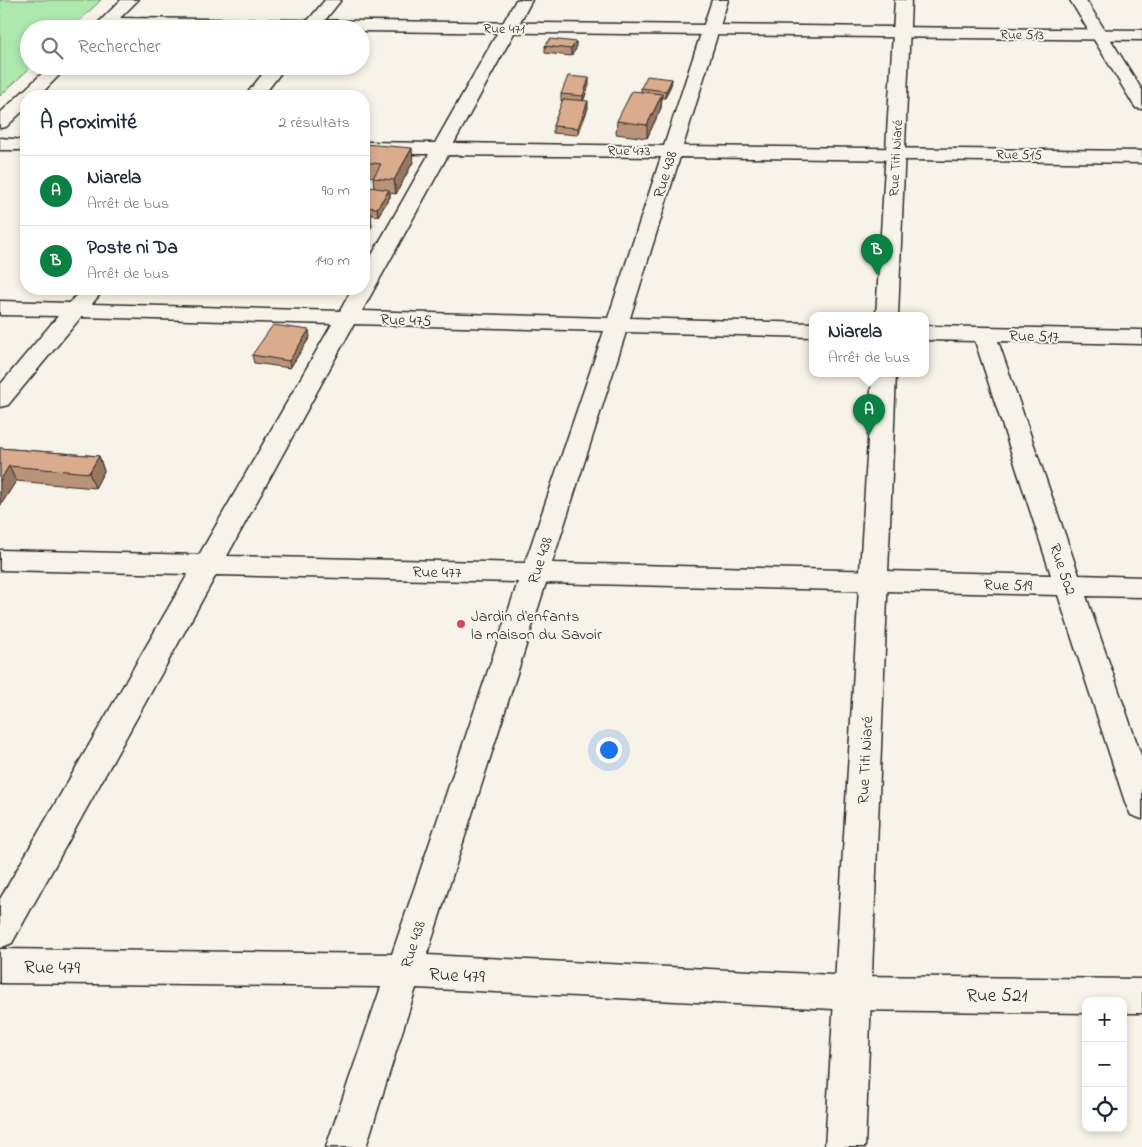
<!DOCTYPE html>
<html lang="fr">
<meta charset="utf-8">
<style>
:root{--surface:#fff;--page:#f6f6f7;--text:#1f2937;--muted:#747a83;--line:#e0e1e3;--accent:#0b8043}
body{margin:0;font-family:"Indie Flower",sans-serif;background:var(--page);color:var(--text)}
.controls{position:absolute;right:15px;bottom:15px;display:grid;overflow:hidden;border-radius:10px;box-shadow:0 2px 8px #0003}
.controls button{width:45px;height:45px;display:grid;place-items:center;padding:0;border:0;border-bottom:1px solid var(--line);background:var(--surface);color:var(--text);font:25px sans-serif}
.you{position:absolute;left:608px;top:749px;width:18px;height:18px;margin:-12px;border:4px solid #fff;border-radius:50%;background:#1a73e8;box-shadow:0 0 0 8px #1a73e833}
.badge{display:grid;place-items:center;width:32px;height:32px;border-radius:50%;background:var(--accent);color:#fff;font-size:16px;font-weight:700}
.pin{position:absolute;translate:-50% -41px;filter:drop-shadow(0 1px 2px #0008)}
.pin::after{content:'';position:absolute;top:26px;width:18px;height:15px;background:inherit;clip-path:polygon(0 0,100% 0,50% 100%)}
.popup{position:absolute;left:809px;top:312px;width:120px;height:65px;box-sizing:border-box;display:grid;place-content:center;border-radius:10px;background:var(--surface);filter:drop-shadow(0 1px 4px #0005);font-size:16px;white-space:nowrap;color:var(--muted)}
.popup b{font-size:19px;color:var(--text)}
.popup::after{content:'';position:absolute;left:50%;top:100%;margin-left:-10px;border:10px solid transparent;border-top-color:var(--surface)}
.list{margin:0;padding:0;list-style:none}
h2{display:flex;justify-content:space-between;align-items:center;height:65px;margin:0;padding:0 20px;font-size:21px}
h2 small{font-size:16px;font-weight:400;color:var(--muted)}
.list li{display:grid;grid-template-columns:32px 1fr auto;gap:15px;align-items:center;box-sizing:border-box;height:70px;padding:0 20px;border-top:1px solid var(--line)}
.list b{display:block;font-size:19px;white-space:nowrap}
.list p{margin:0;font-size:16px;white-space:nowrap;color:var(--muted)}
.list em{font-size:16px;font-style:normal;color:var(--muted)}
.icon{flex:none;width:28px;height:28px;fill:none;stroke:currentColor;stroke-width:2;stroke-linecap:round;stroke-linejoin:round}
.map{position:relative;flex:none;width:1142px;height:1147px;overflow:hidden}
.search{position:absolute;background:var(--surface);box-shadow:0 2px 8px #0003;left:20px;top:20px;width:350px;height:55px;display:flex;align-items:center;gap:12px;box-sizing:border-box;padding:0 18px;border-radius:28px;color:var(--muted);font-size:19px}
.panel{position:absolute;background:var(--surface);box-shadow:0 2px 8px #0003;left:20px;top:90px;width:350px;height:205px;border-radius:20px}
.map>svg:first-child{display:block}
.green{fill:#ade8ad;stroke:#6c8a6c}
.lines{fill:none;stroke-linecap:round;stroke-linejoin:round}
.minor-casing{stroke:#2b2b2b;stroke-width:3}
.tertiary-casing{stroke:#2b2b2b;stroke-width:3}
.secondary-casing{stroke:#2b2b2b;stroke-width:3}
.minor{fill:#f7f3e8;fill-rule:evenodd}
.tertiary{fill:#f7f3e8;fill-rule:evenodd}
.secondary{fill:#f7f3e8;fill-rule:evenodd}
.wall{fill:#bb9378;stroke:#2b2b2b}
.shaded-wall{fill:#997862;stroke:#2b2b2b}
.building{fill:#daab8c;stroke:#2b2b2b}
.poi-dot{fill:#d1495b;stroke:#f7f3e8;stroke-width:2}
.labels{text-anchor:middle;stroke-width:4;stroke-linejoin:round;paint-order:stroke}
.far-street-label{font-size:14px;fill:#2b2b2b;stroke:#f7f3e8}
.street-label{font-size:16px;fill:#2b2b2b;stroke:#f7f3e8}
.poi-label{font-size:16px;fill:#2b2b2b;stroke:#f7f3e8;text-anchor:start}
.near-street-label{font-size:19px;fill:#2b2b2b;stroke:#f7f3e8}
</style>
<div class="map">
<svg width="1142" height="1147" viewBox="0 0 1142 1147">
<rect width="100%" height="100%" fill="#f7f3e8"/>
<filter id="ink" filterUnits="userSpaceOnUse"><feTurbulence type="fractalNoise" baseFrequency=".02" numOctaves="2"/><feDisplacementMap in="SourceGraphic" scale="10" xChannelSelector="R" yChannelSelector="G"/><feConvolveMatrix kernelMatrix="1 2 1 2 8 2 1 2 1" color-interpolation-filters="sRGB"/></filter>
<g filter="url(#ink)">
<!-- green -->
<path class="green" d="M 0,0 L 101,0 L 71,29 L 29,29 L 29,66 L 32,66 L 0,96 Z"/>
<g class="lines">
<!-- minor casing -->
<g class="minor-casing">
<path id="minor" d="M 325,0 L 341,0 L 318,29 L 301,29 Z
M 516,0 L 532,0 L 454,143 L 664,146 L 712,0 L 728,0 L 683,146 L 1142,151 L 1142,163 L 680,157 L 630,318 L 813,323 L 813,337 L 626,332 L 552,563 L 1051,575 L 975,341 L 925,340 L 925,326 L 1142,330 L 1142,344 L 998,341 L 1079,575 L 1142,577 L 1142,597 L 1086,596 L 1142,758 L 1142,819 L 1131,815 L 1126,805 L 1058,595 L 546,583 L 427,955 L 853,976 L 1142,979 L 1142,1013 L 1123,1013 L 1123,1001 L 1086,1001 L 1086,1013 L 853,1010 L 416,988 L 366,1147 L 326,1147 L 381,987 L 0,983 L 0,949 L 392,954 L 518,582 L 216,575 L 12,943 L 0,948 L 0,899 L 188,574 L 0,570 L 0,550 L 199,555 L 332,324 L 81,317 L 8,405 L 0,407 L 0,385 L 58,316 L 0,315 L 0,301 L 69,303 L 82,289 L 104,289 L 92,304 L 340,311 L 352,289 L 364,289 L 364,269 L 429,154 L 364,154 L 364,142 L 435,143 ZM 448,155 L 661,157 L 608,318 L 362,311 ZM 354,324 L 604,331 L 525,563 L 227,556 Z
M 1070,0 L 1086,0 L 1142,90 L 1142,109 L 1136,108 L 1133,104 Z
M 269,66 L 286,66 L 263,96 L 245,96 Z
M 0,138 L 26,140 L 26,150 L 0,150 Z"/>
</g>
<!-- tertiary casing -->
<g class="tertiary-casing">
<path id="tertiary" d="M 121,0 L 138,0 L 120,18 L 1142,30 L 1142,40 L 361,31 L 361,29 L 92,29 Z
M 50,66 L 68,66 L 39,96 L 26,96 L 26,108 L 6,127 L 0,128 L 0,113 Z"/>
</g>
<!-- secondary casing -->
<g class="secondary-casing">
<path id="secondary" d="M 895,0 L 911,0 L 898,316 L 876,316 Z
M 872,374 L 896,374 L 865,1147 L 825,1147 Z"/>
</g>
<!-- minor -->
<use href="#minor" class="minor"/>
<!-- tertiary -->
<use href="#tertiary" class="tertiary"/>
<!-- secondary -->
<use href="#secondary" class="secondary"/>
</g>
<!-- wall -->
<path class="wall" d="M 545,46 L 576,49 L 571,56 L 545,53 Z
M 672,79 L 671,85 L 665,98 L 662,98 L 661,108 L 647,138 L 616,134 L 617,121 L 641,92 L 641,88 Z
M 589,85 L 583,101 L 588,108 L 578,135 L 553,133 L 553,126 L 563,101 L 561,101 L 561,94 Z
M 364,144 L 413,162 L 396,194 L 390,193 L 390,197 L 378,216 L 371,215 L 372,226 L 364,239 L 364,187 L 374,188 L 373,178 L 374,177 L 364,176 Z
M 310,337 L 290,368 L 254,363 L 252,355 Z
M 0,448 L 99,456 L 104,471 L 95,488 L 16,481 L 0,506 Z"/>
<!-- shaded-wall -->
<path class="shaded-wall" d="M 576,42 L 576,49 L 571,56 L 571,49 Z
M 589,78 L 589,85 L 583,102 L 583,96 Z
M 672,79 L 671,85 L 665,98 L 666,91 Z
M 662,94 L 661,108 L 647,138 L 647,125 Z
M 588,101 L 588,108 L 578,135 L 578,128 Z
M 412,148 L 413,162 L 396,194 L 394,180 Z
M 389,190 L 390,197 L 378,216 L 377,208 Z
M 370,212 L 372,226 L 364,239 L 364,222 Z
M 309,330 L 310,337 L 290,368 L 289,361 Z
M 99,456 L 104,471 L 95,488 L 89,473 Z
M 9,466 L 16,481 L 0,506 L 0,481 Z"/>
<!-- building -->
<path class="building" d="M 550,39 L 576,42 L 571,49 L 545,46 Z
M 568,76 L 589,78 L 583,96 L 561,94 Z
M 647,76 L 672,79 L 666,91 L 641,88 Z
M 632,91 L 662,94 L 647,125 L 617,121 Z
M 563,99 L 588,101 L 578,128 L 553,126 Z
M 364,144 L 412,148 L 394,180 L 373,178 L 381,164 L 364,162 Z
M 364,186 L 389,190 L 377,208 L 364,207 Z
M 364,212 L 370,212 L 364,222 Z
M 273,325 L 309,330 L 289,361 L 252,355 Z
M 0,448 L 99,456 L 89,473 L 9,466 L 0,481 Z"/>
</g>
<!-- markers -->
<circle class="poi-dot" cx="461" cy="624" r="5"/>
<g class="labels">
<!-- far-street labels -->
<g class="far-street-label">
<text transform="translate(504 28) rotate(1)" y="5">Rue 471</text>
<text transform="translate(1022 34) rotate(1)" y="5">Rue 513</text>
<text transform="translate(629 150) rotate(1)" y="5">Rue 473</text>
<text transform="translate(1019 154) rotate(1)" y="5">Rue 515</text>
<text transform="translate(895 158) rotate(-87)" y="5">Rue Titi Niaré</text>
</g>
<!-- street labels -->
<g class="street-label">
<text transform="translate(664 174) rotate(-73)" y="6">Rue 438</text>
<text transform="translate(406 319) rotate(2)" y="6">Rue 475</text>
<text transform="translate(1034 335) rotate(1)" y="6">Rue 517</text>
<text transform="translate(539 560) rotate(-72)" y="6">Rue 438</text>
<text transform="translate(1064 569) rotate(71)" y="6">Rue 502</text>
<text transform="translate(437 571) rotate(1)" y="6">Rue 477</text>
<text transform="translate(1008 584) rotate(1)" y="6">Rue 519</text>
<text transform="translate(864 760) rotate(-87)" y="6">Rue Titi Niaré</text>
<text transform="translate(412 944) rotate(-72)" y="6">Rue 438</text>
</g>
<!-- poi labels -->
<g class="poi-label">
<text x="471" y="621">Jardin d'enfants<tspan x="471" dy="18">la maison du Savoir</tspan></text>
</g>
<!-- near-street labels -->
<g class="near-street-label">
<text transform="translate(52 966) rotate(1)" y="7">Rue 479</text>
<text transform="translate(457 974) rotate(3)" y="7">Rue 479</text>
<text x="997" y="1001">Rue 521</text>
</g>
</g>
</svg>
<div class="controls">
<button>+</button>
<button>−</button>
<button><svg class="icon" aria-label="locate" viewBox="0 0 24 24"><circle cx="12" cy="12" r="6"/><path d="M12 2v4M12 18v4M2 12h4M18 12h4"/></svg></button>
</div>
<div class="you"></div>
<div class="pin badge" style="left:869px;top:435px">A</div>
<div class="popup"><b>Niarela</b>Arrêt de bus</div>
<div class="pin badge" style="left:877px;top:275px">B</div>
<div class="search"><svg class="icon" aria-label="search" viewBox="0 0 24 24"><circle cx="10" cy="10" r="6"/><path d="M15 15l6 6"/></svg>Rechercher</div>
<section class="panel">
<h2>À proximité<small>2 résultats</small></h2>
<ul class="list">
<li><span class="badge">A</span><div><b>Niarela</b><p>Arrêt de bus</p></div><em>90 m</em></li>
<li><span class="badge">B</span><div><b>Poste ni Da</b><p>Arrêt de bus</p></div><em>140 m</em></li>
</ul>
</section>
</div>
